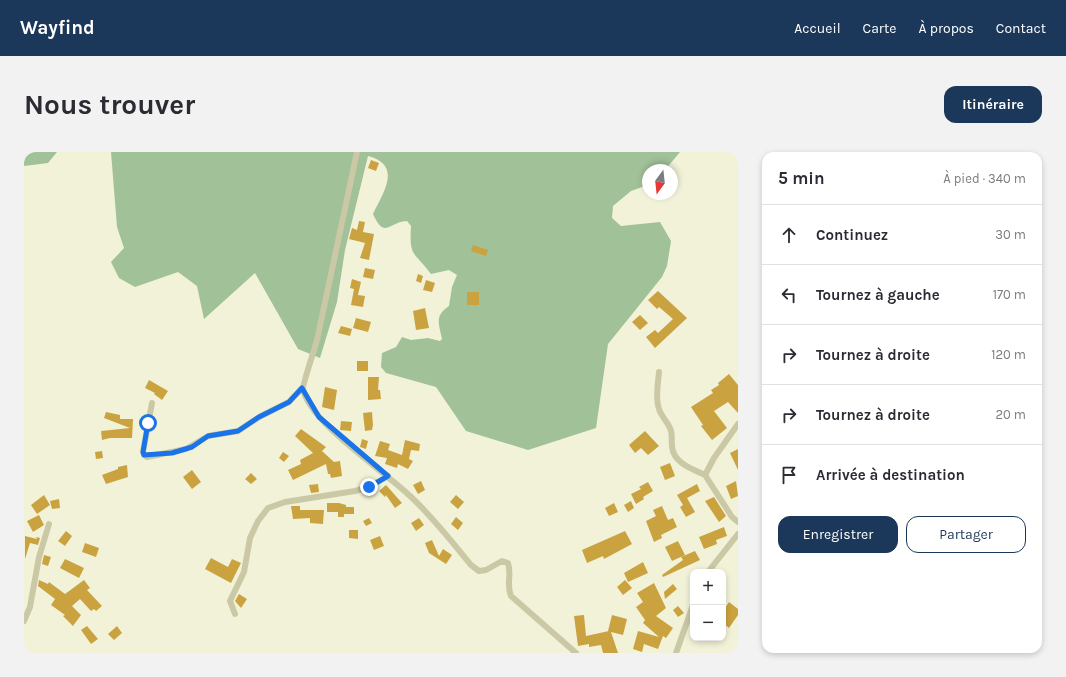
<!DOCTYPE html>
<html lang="fr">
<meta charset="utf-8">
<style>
:root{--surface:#fff;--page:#f2f2f3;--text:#2b2b33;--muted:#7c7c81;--line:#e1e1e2;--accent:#1b3759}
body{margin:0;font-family:Karla,sans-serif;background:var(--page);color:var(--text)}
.controls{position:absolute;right:12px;bottom:12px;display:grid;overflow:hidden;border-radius:8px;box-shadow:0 2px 6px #0003}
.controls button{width:36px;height:36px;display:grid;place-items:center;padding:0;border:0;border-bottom:1px solid var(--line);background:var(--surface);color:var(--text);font:20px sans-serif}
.compass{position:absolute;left:618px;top:12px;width:36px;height:36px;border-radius:50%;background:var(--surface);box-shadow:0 2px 6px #0003;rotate:195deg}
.stop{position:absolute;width:12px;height:12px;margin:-9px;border:3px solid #1a73e8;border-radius:50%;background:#fff}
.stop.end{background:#1a73e8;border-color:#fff;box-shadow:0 1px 4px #0008}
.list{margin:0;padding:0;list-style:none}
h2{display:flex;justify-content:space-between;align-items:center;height:52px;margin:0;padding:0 16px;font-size:17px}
h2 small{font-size:13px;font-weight:400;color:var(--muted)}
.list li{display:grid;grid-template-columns:26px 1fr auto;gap:12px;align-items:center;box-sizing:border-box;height:60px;padding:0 16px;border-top:1px solid var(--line)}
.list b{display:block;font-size:15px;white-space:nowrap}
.list em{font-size:13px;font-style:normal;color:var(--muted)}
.actions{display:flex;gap:8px;padding:12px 16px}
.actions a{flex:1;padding:9px 0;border:1px solid var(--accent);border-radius:12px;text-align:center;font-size:14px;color:var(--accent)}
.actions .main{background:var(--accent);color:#fff}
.icon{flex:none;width:22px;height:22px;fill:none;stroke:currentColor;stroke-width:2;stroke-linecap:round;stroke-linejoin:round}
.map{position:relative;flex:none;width:714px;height:501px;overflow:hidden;border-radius:12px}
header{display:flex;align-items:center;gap:24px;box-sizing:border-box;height:56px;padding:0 20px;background:var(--accent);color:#fff}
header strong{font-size:19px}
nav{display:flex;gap:22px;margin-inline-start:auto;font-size:14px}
.intro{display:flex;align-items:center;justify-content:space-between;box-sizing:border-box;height:96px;padding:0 24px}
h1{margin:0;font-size:28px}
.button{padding:10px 18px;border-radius:12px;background:var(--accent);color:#fff;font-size:14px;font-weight:700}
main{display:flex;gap:24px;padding:0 24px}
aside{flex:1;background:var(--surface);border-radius:12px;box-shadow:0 2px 6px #0003}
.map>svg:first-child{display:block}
.green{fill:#a1c199}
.building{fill:#caa340}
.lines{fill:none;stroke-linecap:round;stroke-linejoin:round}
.minor{stroke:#cac8a5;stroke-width:6}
.route{stroke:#1a73e8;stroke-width:5}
</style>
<header>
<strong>Wayfind</strong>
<nav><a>Accueil</a><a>Carte</a><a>À propos</a><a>Contact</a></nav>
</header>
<div class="intro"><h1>Nous trouver</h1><a class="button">Itinéraire</a></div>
<main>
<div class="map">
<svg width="714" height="501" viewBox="0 0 714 501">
<rect width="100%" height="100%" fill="#f2f2d9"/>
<!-- green -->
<path class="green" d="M 0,0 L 33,0 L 24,11 L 0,14 Z
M 87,0 L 656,0 L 641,18 L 624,18 L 624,33 L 607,39 L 589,54 L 588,66 L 597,74 L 636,70 L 647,89 L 643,114 L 638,125 L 584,192 L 572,276 L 504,298 L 442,279 L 412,235 L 362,221 L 357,215 L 358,201 L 372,195 L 378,185 L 387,188 L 404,186 L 416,189 L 418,187 C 415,172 410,164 425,154 L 428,135 L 433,123 L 425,118 L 407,122 C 390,99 385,106 387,74 L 383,69 C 364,70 361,88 349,62 C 359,41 379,13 344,4 L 321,98 L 313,150 L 296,206 L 274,197 L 231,121 L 180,167 L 173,134 L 154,120 L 111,135 L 95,126 L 87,110 L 100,96 L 93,75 Z"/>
<!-- building -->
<path class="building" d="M 347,8 L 355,11 L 352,19 L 344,16 Z
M 335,69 L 341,70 L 339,80 L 350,82 L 345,108 L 336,106 L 341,91 L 325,87 L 328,76 L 333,78 Z
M 449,93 L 464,98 L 462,104 L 447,99 Z
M 341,116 L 351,118 L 349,127 L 339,125 Z
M 394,122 L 399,124 L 397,131 L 392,129 Z
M 328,127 L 337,130 L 334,143 L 341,144 L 339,155 L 327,153 L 330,137 L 326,136 Z
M 402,128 L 411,131 L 408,140 L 399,138 Z
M 634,139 L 663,166 L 631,196 L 622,185 L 631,178 L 634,181 L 649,167 L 635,155 L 633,157 L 624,148 Z
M 443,140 L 455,140 L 455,153 L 443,153 Z
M 401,156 L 405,176 L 392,178 L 389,159 Z
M 616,163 L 624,171 L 616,178 L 608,170 Z
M 332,166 L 347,170 L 344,180 L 329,176 Z
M 317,174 L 328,177 L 326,184 L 314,181 Z
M 333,209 L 344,209 L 344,219 L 333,219 Z
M 705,222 L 714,233 L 714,261 L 704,250 L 690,259 L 703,276 L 688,288 L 677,274 L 679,273 L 667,255 L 689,241 L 687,238 L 695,233 L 694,231 Z
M 344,225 L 355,225 L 354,238 L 356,238 L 357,247 L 344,248 Z
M 125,228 L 144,239 L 138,248 L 130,242 L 131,241 L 121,236 Z
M 301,235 L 313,238 L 310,258 L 298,255 Z
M 82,260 L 96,263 L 96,267 L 109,267 L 108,286 L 86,286 L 78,288 L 77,279 L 106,276 L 80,266 Z
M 348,260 L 349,273 L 348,278 L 341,279 L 339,261 Z
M 317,269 L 328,270 L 327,279 L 316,278 Z
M 277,277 L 302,295 L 298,299 L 310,310 L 316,309 L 318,324 L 307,326 L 306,322 L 304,322 L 302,312 L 269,328 L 264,318 L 277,312 L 276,308 L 289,301 L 271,284 Z
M 621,279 L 635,294 L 624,303 L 617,296 L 611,301 L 605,293 Z
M 338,287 L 344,289 L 342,297 L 336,295 Z
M 381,288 L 396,292 L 395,299 L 387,298 L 385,307 L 389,309 L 384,317 L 374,312 L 373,316 L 361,312 L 363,306 L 351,304 L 356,289 L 366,292 L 364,298 L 378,303 Z
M 714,297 L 714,318 L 706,301 Z
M 78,299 L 79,306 L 72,307 L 71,300 Z
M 259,300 L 265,304 L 260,310 L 255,306 Z
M 646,311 L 651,324 L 641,328 L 636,315 Z
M 103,313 L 104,325 L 82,332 L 78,323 L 94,317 L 94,315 Z
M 168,318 L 177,330 L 168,337 L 159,325 Z
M 227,321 L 233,327 L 227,332 L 221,327 Z
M 397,329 L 401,338 L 394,342 L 389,333 Z
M 712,329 L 714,344 L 707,347 L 702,334 Z
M 624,330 L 629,339 L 619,345 L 620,347 L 612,352 L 607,342 L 617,337 L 615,335 Z
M 294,332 L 295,340 L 287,341 L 285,333 Z
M 673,332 L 676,339 L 663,346 L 671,360 L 662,365 L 656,355 L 659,353 L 653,343 Z
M 362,333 L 378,351 L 371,356 L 362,343 L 361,345 L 355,339 Z
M 20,343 L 26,353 L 13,362 L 7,353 Z
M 432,343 L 440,350 L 434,357 L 426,350 Z
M 690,345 L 702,364 L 695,370 L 681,349 Z
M 35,347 L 36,356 L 28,357 L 26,349 Z
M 607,349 L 610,356 L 604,360 L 600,353 Z
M 303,351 L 315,351 L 322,353 L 322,355 L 330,355 L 330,362 L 320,362 L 320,365 L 314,365 L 314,360 L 303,360 Z
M 590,351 L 594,360 L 585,364 L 581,356 Z
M 267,354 L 276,354 L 276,358 L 300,358 L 299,372 L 286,371 L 286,366 L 269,367 Z
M 638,354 L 644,368 L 649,366 L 653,375 L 637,383 L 638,386 L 630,390 L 622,369 L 632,364 L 629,358 Z
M 15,363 L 20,373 L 9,380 L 3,369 Z
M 432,365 L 439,371 L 434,378 L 427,372 Z
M 345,366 L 348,371 L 342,374 L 339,369 Z
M 395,366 L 400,373 L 392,379 L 387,371 Z
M 700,375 L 703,384 L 692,388 L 693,392 L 680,397 L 675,385 Z
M 325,378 L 334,378 L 334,387 L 325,386 Z
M 42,379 L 48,384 L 41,394 L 34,389 Z
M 601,379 L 608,392 L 580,407 L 579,404 L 563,411 L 558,398 Z
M 1,384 L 13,387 L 12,385 L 16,386 L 14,393 L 6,391 L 1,407 Z
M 356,384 L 360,394 L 350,398 L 346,388 Z
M 408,388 L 415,404 L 419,397 L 428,403 L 422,412 L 405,401 L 401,391 Z
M 654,389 L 661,403 L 648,409 L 641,395 Z
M 61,391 L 75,396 L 72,405 L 58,400 Z
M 671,399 L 676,408 L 639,425 L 638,423 L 659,408 L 657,405 Z
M 20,403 L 27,405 L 24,414 L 18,412 Z
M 187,406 L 204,415 L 208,407 L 217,411 L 207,431 L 181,417 Z
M 41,407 L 60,416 L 55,426 L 36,416 Z
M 619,410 L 624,421 L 604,430 L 600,421 Z
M 15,428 L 24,432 L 25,430 L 41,442 L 60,428 L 66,436 L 63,438 L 78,454 L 72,459 L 70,457 L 67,459 L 56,447 L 48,454 L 57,463 L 49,474 L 39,464 L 41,463 L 27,453 L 31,447 L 14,434 Z
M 601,428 L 608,436 L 599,443 L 593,435 Z
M 630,431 L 642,456 L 632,464 L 649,476 L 642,486 L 639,484 L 634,497 L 620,492 L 618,500 L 609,497 L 614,479 L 635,485 L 619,471 L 621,468 L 612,455 L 619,450 L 613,441 Z
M 649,432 L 653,437 L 641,447 L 640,440 Z
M 215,442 L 223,447 L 217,456 L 211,449 Z
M 705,450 L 714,457 L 714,463 L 705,476 L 699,471 L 699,459 Z
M 654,454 L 660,461 L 654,465 L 649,458 Z
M 560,463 L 562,484 L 585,479 L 584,479 L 588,463 L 603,467 L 599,483 L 587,480 L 594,501 L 579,501 L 577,493 L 565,495 L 565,492 L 554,494 L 550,464 Z
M 63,474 L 74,487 L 67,492 L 57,478 Z
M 93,474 L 98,481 L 90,488 L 84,482 Z"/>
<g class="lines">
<!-- minor -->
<path class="minor" d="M 333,0 L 293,188 C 291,196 278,234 279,237 C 285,270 360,319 385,343 C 408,364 428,390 447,413 L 455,419 L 462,418 L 478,409 L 484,411 C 488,423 482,432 487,444 L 552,501
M 635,220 C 634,231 631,246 635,257 C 637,264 643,269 646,276 C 649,282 647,287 648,294 C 649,311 668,317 681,323
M 128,251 L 119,300 L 120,303 L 123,305 L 162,297 L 184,284 L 214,279 L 235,265 L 265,250 L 278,236
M 714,272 L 690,306 L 681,323 L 708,365 L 714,370
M 684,420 L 714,382
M 211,462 L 206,449 L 220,420 L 226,386 L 234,369 L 244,356 L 261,350 L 331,339 L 345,335 L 364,324
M 0,469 L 6,455 L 15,405 L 25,372
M 652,501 L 669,453"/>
</g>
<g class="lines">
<!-- route -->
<path class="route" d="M 124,271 L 119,300 L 120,303 L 148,301 L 168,295 L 184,284 L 214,279 L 235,265 L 265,250 L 278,236 L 295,265 L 364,324 L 345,335"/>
</g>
</svg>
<div class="controls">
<button>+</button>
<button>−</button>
</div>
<svg class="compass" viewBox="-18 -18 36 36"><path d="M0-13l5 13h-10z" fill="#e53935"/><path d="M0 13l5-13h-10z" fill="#7c7c81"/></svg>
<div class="stop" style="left:124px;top:271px"></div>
<div class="stop end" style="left:345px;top:335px"></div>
</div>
<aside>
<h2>5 min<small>À pied · 340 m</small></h2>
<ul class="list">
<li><svg class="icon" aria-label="ahead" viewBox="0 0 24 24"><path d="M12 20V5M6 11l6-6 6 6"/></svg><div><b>Continuez</b></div><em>30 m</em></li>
<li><svg class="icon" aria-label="left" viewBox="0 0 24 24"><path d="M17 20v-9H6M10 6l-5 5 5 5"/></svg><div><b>Tournez à gauche</b></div><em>170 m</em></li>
<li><svg class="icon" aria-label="right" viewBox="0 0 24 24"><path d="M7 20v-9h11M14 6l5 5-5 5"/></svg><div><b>Tournez à droite</b></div><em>120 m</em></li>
<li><svg class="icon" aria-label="right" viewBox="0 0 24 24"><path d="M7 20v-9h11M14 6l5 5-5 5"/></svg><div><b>Tournez à droite</b></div><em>20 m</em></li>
<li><svg class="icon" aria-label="arrive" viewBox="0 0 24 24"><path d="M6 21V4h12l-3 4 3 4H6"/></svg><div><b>Arrivée à destination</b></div></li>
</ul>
<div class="actions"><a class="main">Enregistrer</a><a>Partager</a></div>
</aside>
</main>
